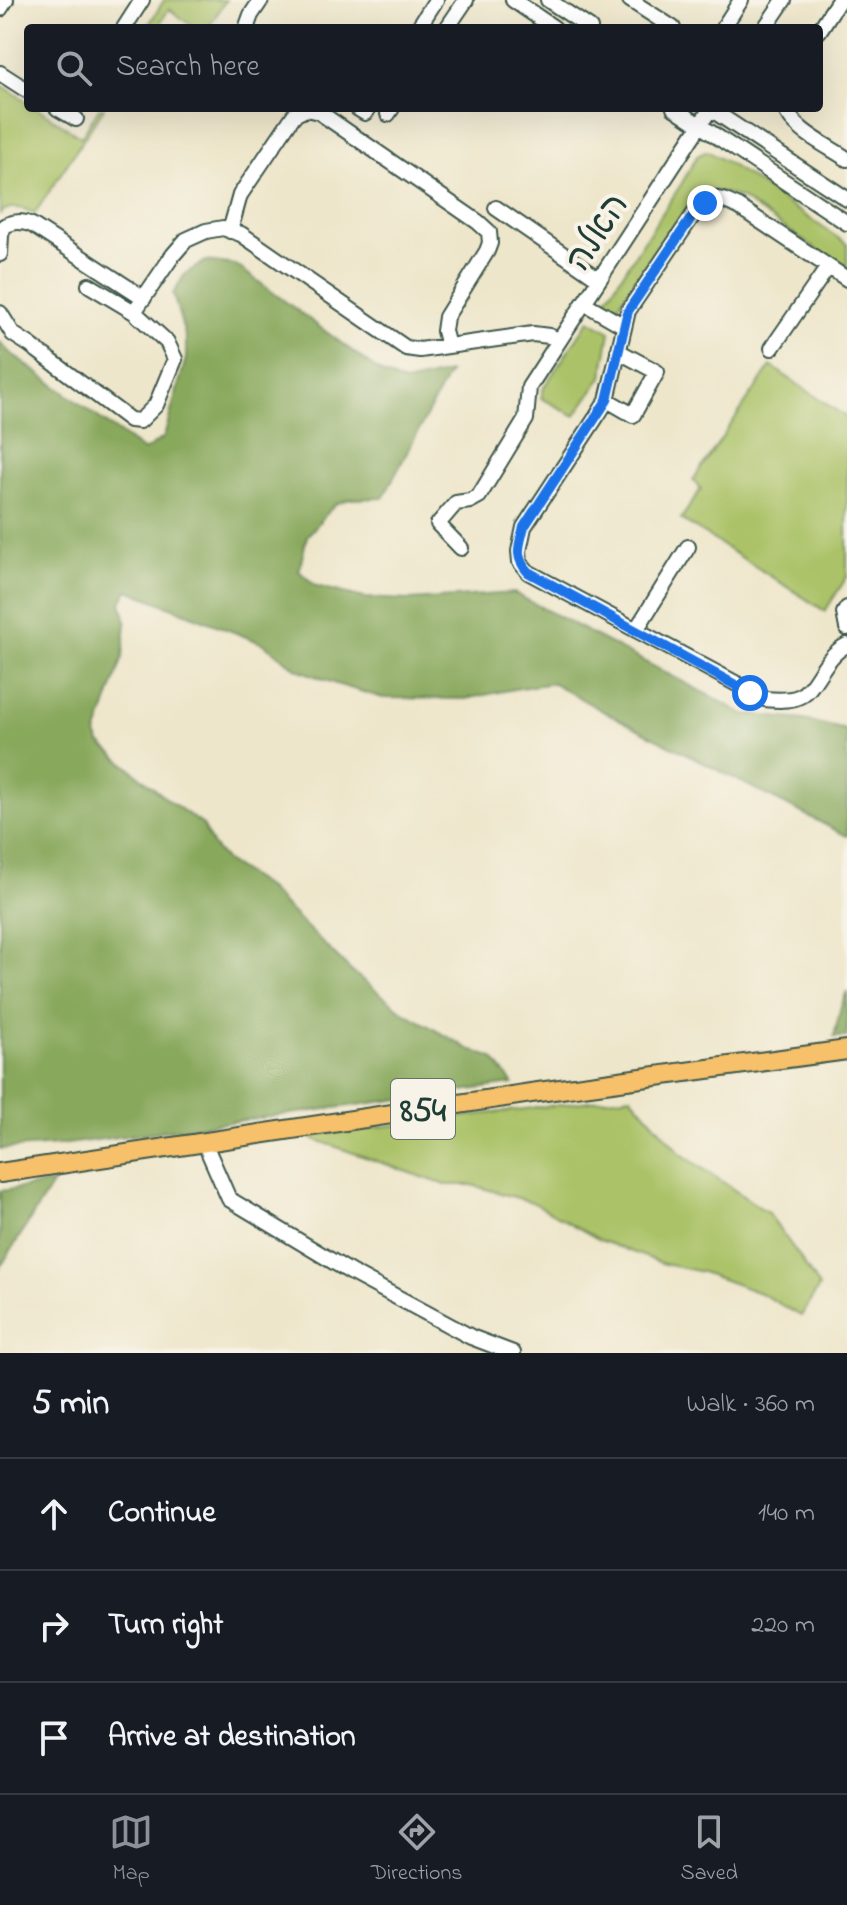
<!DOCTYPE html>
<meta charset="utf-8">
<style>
:root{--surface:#171b24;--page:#20242c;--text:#f1f3f6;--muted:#9ea1a6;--line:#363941;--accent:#8c9099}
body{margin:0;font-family:"Indie Flower","Playpen Sans Hebrew",sans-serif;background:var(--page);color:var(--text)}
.stop{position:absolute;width:24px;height:24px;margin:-18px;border:6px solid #1a73e8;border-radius:50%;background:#fff}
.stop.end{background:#1a73e8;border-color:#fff;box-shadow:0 2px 8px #0008}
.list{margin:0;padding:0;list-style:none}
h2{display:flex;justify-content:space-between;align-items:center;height:104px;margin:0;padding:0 32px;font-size:34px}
h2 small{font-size:26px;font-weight:400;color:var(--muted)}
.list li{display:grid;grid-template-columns:52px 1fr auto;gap:24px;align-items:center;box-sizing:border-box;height:112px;padding:0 32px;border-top:2px solid var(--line)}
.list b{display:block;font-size:30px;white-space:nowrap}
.list em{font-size:26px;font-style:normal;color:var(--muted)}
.icon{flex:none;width:44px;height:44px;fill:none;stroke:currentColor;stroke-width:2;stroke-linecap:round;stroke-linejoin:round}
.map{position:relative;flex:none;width:847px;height:1353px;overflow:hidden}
.search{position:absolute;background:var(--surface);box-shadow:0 8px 32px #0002;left:24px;right:24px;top:24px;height:88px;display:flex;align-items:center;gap:20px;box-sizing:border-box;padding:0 28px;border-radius:8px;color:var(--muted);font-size:30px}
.sheet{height:440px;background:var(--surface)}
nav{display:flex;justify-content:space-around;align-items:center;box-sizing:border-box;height:112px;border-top:2px solid var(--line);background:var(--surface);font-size:22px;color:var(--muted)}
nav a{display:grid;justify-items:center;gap:4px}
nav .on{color:var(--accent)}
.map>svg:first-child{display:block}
.green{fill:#abc267;stroke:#65804e;stroke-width:2}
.forest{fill:#88a85c;stroke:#547248;stroke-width:2}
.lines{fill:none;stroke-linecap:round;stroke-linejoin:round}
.minor-casing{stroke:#3e564a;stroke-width:18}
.major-casing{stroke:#3e564a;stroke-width:22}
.minor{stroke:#fff;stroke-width:14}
.major{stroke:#f7c06b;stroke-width:18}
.route{stroke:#1a73e8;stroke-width:10}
.labels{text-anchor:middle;stroke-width:8;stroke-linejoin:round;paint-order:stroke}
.shield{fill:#f7f3e8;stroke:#60746a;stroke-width:2}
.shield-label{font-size:34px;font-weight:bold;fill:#1f3d34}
.street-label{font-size:36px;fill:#1f3d34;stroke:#f7f3e8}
</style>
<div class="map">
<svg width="847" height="1353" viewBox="0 0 847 1353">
<rect width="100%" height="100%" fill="#f7f3e8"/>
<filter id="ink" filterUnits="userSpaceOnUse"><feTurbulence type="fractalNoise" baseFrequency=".0125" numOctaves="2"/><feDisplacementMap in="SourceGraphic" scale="16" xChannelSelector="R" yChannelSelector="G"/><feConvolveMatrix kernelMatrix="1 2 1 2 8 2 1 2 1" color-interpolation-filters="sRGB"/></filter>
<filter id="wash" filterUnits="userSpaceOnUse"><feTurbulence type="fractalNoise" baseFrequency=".006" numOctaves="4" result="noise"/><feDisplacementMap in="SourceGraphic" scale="32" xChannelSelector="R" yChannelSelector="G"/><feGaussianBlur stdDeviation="1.8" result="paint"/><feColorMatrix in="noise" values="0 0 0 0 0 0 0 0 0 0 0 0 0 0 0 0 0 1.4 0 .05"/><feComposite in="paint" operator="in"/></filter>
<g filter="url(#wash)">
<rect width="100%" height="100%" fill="#eee6ca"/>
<!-- green -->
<path class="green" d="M 164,0 L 226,0 L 208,28 L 195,28 L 169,9 L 157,28 L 147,28 Z
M 0,84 L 28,102 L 28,108 L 37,108 L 81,137 L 99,108 L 104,108 L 35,213 C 24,209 10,203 0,214 Z
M 707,151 L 728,163 L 847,244 L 847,270 L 742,199 C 727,193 716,189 699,193 L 617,306 L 605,301 L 682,183 L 697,156 Z
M 589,320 L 610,332 L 602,377 L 575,416 L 541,398 L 544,387 Z
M 771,366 L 847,418 L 847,577 L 825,611 L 681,519 L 701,489 L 693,480 Z
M 631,1096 L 680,1153 L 768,1213 L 799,1256 L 819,1287 L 801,1316 L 760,1293 L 702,1272 L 664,1264 L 600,1240 L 532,1202 L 472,1185 L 445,1185 L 305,1136 Z"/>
<!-- forest -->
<path class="forest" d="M 206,261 L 236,265 L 383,374 L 405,383 L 449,373 L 383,498 L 350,499 L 335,504 L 307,536 L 299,571 L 316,586 L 364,598 L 410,600 L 514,593 L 744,714 L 804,720 L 842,729 L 847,731 L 847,836 L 601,710 L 553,683 L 514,689 L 465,699 L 383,698 L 336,684 L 297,669 L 264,644 L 128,590 L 121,602 L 126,622 L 123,657 L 96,735 L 100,743 L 167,799 L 203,825 L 213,846 L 226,861 L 266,887 L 351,971 L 404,1012 L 469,1049 L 493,1058 L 513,1084 L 59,1145 L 0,1149 L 0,342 L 8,351 L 144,451 L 164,437 L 186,358 L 186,339 L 173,294 L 185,274 Z
M 847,991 L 847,1037 L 834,1037 L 840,1010 Z
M 53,1183 L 0,1268 L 0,1191 Z"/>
</g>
<g filter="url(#ink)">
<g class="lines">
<!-- minor casing -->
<g class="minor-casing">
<path id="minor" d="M 513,0 L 554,28
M 548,0 L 590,28
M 630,0 L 673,28
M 0,9 L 6,0
M 124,28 L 142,0
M 248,28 L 247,26 L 251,15 L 261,0
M 418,28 L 436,0
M 447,28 L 466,0
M 723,28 L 741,0
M 765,28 L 784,0
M 819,31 L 839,0
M 0,73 L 28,91
M 57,108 L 76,119
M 357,108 L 365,113 L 368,108
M 674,108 L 847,223
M 709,108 L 847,199
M 785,108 C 793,130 828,146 847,159
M 388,114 L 392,108
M 496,208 L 599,279
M 230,231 L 240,195 L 294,115 L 306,109 L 319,112 L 478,222 L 489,232 L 490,243 L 487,251 L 446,317 L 444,331 L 448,346
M 0,254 L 1,235 L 4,226 C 15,221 21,221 32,225 L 144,298
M 847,279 L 739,207 L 723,200 L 713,198 L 698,208 L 628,311 L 607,400 L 599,413 L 524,527 L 519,551 L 520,562 L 528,572 L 765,699 C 776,700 788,701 798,697 C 817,689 822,657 847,645
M 89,285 L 134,312 L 173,255 L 186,240 L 206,231 L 223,228 L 241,234 L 406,348 L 420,350 L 533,334 L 549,336 L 559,340
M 584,303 L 624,326
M 0,313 L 13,334 L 30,345 L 130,420 L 140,421 L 156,405 L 175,359 L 167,342 L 134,312
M 772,348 L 828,267
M 607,400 L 633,415 L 657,372 L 618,351
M 461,548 L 438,524 L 456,503 L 470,501 L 479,496 L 526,419 L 529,387 L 711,108
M 847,608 L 844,613 L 847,628
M 636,630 L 688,547
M 204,1142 L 229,1199 L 352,1273 L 471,1337 L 513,1353"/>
</g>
<!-- major casing -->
<g class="major-casing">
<path id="major" d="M 0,1173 L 531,1093 L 847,1050"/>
</g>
<!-- minor -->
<use href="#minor" class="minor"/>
<!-- major -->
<use href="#major" class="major"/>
</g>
</g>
<g class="lines" filter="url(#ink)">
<!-- route -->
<path class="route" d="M 705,203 L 698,208 L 628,311 L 607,400 L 524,527 C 519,546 514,556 528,572 L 750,693"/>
</g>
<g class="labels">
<!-- shield labels -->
<rect class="shield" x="391" y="1079" width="64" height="60" rx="6"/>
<g class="shield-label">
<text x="423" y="1121">854</text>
</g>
<!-- street labels -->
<g class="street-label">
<text transform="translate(595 231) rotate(-57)" y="13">האלה</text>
</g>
</g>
</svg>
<div class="stop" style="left:750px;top:693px"></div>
<div class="stop end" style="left:705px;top:203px"></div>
<div class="search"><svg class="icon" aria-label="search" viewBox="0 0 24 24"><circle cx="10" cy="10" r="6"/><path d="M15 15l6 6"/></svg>Search here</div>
</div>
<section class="sheet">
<h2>5 min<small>Walk · 360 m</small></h2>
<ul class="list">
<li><svg class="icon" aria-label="ahead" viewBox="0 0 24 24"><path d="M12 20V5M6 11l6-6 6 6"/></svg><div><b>Continue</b></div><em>140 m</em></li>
<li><svg class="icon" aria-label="right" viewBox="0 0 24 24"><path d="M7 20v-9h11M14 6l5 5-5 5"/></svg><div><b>Turn right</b></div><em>220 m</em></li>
<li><svg class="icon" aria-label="arrive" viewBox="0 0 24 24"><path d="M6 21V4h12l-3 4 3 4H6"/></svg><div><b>Arrive at destination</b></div></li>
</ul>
</section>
<nav>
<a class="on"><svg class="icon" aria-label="map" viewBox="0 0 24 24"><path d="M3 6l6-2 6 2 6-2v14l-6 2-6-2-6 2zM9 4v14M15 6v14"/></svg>Map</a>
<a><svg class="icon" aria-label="directions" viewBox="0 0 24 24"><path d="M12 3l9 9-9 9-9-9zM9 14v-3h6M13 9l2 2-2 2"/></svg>Directions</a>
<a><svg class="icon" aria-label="saved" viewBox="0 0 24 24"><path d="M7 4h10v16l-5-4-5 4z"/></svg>Saved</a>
</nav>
